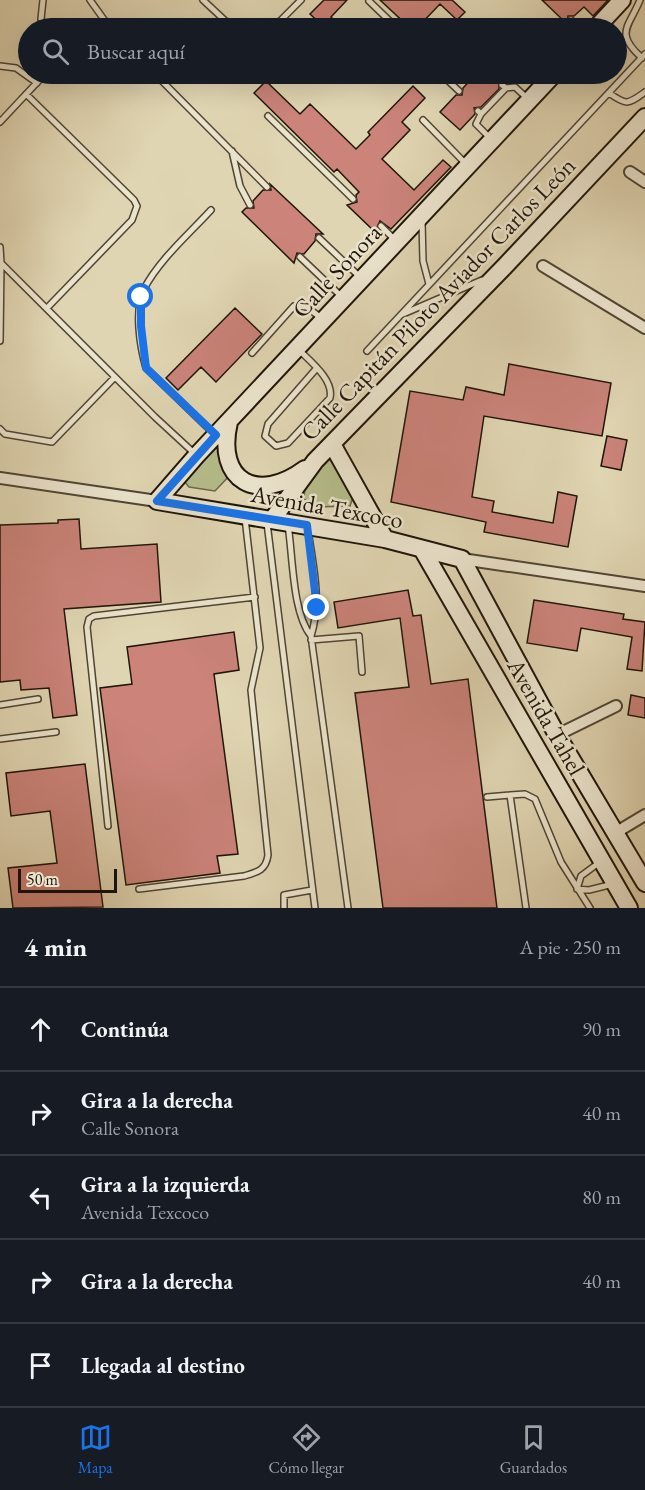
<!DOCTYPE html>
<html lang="es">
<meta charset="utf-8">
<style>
:root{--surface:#171b24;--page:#20242c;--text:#f1f3f6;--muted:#9ea1a6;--line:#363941;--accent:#1a73e8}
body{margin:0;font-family:"EB Garamond",serif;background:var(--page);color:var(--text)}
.scale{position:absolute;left:18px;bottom:15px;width:99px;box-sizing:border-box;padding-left:6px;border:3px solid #1f150a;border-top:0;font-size:16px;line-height:21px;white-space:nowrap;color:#1f150a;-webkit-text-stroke:4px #ebe4cd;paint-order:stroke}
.stop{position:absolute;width:18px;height:18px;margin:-14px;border:4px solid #1a73e8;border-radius:50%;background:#fff}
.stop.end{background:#1a73e8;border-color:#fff;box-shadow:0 2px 6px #0008}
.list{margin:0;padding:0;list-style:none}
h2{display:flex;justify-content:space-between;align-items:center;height:78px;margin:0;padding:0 24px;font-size:26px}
h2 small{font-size:20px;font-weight:400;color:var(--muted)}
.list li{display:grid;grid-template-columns:39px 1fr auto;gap:18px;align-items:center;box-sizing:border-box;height:84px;padding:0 24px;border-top:2px solid var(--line)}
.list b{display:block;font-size:22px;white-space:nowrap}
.list p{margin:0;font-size:20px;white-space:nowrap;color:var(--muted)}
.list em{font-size:20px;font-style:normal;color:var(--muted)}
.icon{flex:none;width:33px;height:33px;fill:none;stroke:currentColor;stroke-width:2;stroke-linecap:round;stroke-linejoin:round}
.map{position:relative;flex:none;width:645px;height:908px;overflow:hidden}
.search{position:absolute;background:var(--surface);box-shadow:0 6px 24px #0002;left:18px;right:18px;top:18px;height:66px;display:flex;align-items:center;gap:15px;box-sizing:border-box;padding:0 21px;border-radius:33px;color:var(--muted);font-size:22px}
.sheet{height:498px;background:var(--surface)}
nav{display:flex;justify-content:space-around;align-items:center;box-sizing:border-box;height:84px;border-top:2px solid var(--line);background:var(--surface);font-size:16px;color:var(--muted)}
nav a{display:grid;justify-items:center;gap:3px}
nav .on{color:var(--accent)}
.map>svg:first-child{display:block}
.green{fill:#b5bc8a;stroke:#6a684a;stroke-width:1.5}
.building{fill:#cb837a;stroke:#1f150a;stroke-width:1.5}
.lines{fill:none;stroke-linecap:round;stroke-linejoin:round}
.lane-casing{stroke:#4f4534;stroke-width:8}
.street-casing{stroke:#4f4534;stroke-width:14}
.secondary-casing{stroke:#1f150a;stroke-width:20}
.lane{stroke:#ebe4cd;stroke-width:5}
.street{stroke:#ebe4cd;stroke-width:10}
.secondary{stroke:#ebe4cd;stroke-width:16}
.route{stroke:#1a73e8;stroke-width:8}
.labels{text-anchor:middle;stroke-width:5;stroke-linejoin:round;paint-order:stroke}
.street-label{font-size:24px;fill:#1f150a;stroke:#ebe4cd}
</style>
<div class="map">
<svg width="645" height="908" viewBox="0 0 645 908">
<rect width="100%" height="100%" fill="#e0d5b2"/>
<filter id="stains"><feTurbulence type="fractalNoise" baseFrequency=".00333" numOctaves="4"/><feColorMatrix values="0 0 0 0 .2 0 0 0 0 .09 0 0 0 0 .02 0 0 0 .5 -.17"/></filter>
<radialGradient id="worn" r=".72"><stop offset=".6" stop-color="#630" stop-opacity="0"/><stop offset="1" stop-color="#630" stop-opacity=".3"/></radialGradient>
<!-- green -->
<path class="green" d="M 217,446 L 231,474 L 215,491 L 189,487 L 184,481 Z
M 330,457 L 353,497 L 350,506 L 315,507 L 304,499 L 305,485 Z"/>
<!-- building -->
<path class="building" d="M 324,0 L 347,0 L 331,17 L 343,28 L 325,28 L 310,14 Z
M 380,0 L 452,0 L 465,12 L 457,20 L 440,4 L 417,28 L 410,28 Z
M 542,0 L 608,0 L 593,16 L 584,7 L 574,16 L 568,16 L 567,24 Z
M 476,74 L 514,74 L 506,82 L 499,82 L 499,89 L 481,107 L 474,108 L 475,114 L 460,130 L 440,112 L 456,95 L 462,95 L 463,88 Z
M 266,81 L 300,114 L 310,104 L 356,149 L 370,135 L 368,132 L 413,86 L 425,98 L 402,122 L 410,130 L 382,159 L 414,190 L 443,160 L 451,167 L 391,229 L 380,221 L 375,232 L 347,205 L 357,202 L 356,195 L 359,192 L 337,169 L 334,172 L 254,93 Z
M 270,184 L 323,234 L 316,234 L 315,241 L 304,254 L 297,253 L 294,263 L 242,212 L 246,208 L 254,208 L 253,201 L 263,190 L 271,190 Z
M 235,308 L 262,334 L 216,382 L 201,367 L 178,390 L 166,378 Z
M 509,364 L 611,383 L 602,436 L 484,416 L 472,497 L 494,501 L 492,512 L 553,523 L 558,492 L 577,496 L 568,547 L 484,532 L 486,522 L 391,502 L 410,391 L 463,400 L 466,387 L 504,395 Z
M 607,436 L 627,440 L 621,470 L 601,466 Z
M 79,519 L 81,549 L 157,544 L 161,602 L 64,609 L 77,715 L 53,718 L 49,688 L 21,690 L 20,680 L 0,682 L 0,525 L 58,523 L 58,520 Z
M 408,590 L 413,616 L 421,615 L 431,684 L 468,679 L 497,908 L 383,908 L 355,693 L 409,687 L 400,618 L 338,628 L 334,602 Z
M 534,600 L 624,614 L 623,619 L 645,622 L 642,671 L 627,669 L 632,637 L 581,628 L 577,651 L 527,643 Z
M 234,632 L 239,670 L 214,674 L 238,854 L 217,856 L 220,873 L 126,885 L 100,688 L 132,684 L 127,647 Z
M 631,695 L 645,698 L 645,718 L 628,715 Z
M 85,764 L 103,907 L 13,908 L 8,868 L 57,863 L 50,811 L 11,816 L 6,773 Z"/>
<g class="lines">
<!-- lane casing -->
<g class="lane-casing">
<path id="lane" d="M 90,0 L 110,28
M 203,0 L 233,28
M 640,0 C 629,27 614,33 642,58
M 369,1 L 397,28
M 41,19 L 43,0
M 571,20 L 580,28
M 273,28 L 301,0
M 0,66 L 16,68 L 37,83
M 155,74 L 267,187
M 441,74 L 459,91
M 502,85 L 506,88 L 515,87 L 528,99
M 609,93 C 627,106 628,104 645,92
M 26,94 L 134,200 L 137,206 L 132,220 L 47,308
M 478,111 L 481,114 L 476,124 L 491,139
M 481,114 L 506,88
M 268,116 L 353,199
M 423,120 L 466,164
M 0,122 L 45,74
M 232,151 L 240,186 L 250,205
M 211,210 C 189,234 159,260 144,289 C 134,310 140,347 146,368 L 213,433
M 422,221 L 423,261 L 429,284
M 381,226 L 396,241
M 319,238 L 361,278
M 0,247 L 1,263 L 155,417 L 194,453
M 300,257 L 342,297
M 403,314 L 482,280
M 0,341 L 1,263
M 299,350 C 311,362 334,380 330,398 L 288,443 L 276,446 L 265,436 L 268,424 L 316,369
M 367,351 L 645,54
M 252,353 L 294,306 L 307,307 L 321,318
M 0,429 L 5,434 L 52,442 L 115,377
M 267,523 L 315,908
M 288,525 C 293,556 292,612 311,636
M 308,530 C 313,565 322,601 311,636 L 348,908
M 311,640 L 359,636 L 362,672
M 0,705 L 38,699
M 0,739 L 56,732
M 487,797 L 510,795
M 108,826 L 87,627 L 89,619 L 94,616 L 255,597
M 139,889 L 244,876 C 258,872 266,870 268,855 L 251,690 L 260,648 L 245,518
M 577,889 L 581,876 L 600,862
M 577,889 L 589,890 L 613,884
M 284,908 L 284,895 L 312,890
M 526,908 L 510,795 L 525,794 L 535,799 L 561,862 L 590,908"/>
</g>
<!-- street casing -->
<g class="street-casing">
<path id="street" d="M 630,172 L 645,182
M 543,266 L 645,328
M 0,478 L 157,501
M 462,559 L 645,586
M 557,735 L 616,706
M 615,833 L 645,815"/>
</g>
<!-- secondary casing -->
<g class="secondary-casing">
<path id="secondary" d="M 596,28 L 622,0
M 554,74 L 197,455 L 157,501 L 385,539 L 462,559 L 557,735 L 645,883
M 229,422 C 215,482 258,504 305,469
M 332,444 L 385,539
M 272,520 L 315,461 L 505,266 L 645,117
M 422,549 L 629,908"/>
</g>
<!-- lane -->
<use href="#lane" class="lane"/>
<!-- street -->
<use href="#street" class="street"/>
<!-- secondary -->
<use href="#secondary" class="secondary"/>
</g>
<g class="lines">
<!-- route -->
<path class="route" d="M 141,297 L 141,326 L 146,368 L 216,435 L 157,501 L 307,525 L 317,608"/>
</g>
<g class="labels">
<!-- street labels -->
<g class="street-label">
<text transform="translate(337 271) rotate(-47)" y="8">Calle Sonora</text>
<text transform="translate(438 299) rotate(-46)" y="8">Calle Capitán Piloto Aviador Carlos León</text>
<text transform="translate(327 507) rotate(10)" y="8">Avenida Texcoco</text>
<text transform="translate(546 717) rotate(60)" y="8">Avenida Tahel</text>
</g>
</g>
<rect width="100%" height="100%" filter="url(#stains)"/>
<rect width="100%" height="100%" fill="url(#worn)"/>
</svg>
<div class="scale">50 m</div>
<div class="stop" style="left:141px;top:297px"></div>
<div class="stop end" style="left:317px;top:608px"></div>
<div class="search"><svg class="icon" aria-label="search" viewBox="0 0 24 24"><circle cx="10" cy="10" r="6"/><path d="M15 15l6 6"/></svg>Buscar aquí</div>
</div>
<section class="sheet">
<h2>4 min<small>A pie · 250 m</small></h2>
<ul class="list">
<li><svg class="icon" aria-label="ahead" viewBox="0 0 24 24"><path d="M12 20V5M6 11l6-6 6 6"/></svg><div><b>Continúa</b></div><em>90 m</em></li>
<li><svg class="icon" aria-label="right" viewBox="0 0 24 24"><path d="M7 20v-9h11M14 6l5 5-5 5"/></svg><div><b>Gira a la derecha</b><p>Calle Sonora</p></div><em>40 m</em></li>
<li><svg class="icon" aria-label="left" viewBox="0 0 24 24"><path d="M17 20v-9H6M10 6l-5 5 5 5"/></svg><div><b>Gira a la izquierda</b><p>Avenida Texcoco</p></div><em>80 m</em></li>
<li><svg class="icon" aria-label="right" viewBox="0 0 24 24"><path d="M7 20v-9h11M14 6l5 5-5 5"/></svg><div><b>Gira a la derecha</b></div><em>40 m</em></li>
<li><svg class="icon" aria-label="arrive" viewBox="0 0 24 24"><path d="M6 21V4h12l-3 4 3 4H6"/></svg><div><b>Llegada al destino</b></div></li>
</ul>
</section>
<nav>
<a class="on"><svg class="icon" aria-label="map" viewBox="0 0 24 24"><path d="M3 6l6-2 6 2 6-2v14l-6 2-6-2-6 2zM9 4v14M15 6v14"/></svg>Mapa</a>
<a><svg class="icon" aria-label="directions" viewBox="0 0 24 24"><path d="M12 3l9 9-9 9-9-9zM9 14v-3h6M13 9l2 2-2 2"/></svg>Cómo llegar</a>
<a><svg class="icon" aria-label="saved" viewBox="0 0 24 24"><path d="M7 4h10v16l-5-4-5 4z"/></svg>Guardados</a>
</nav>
